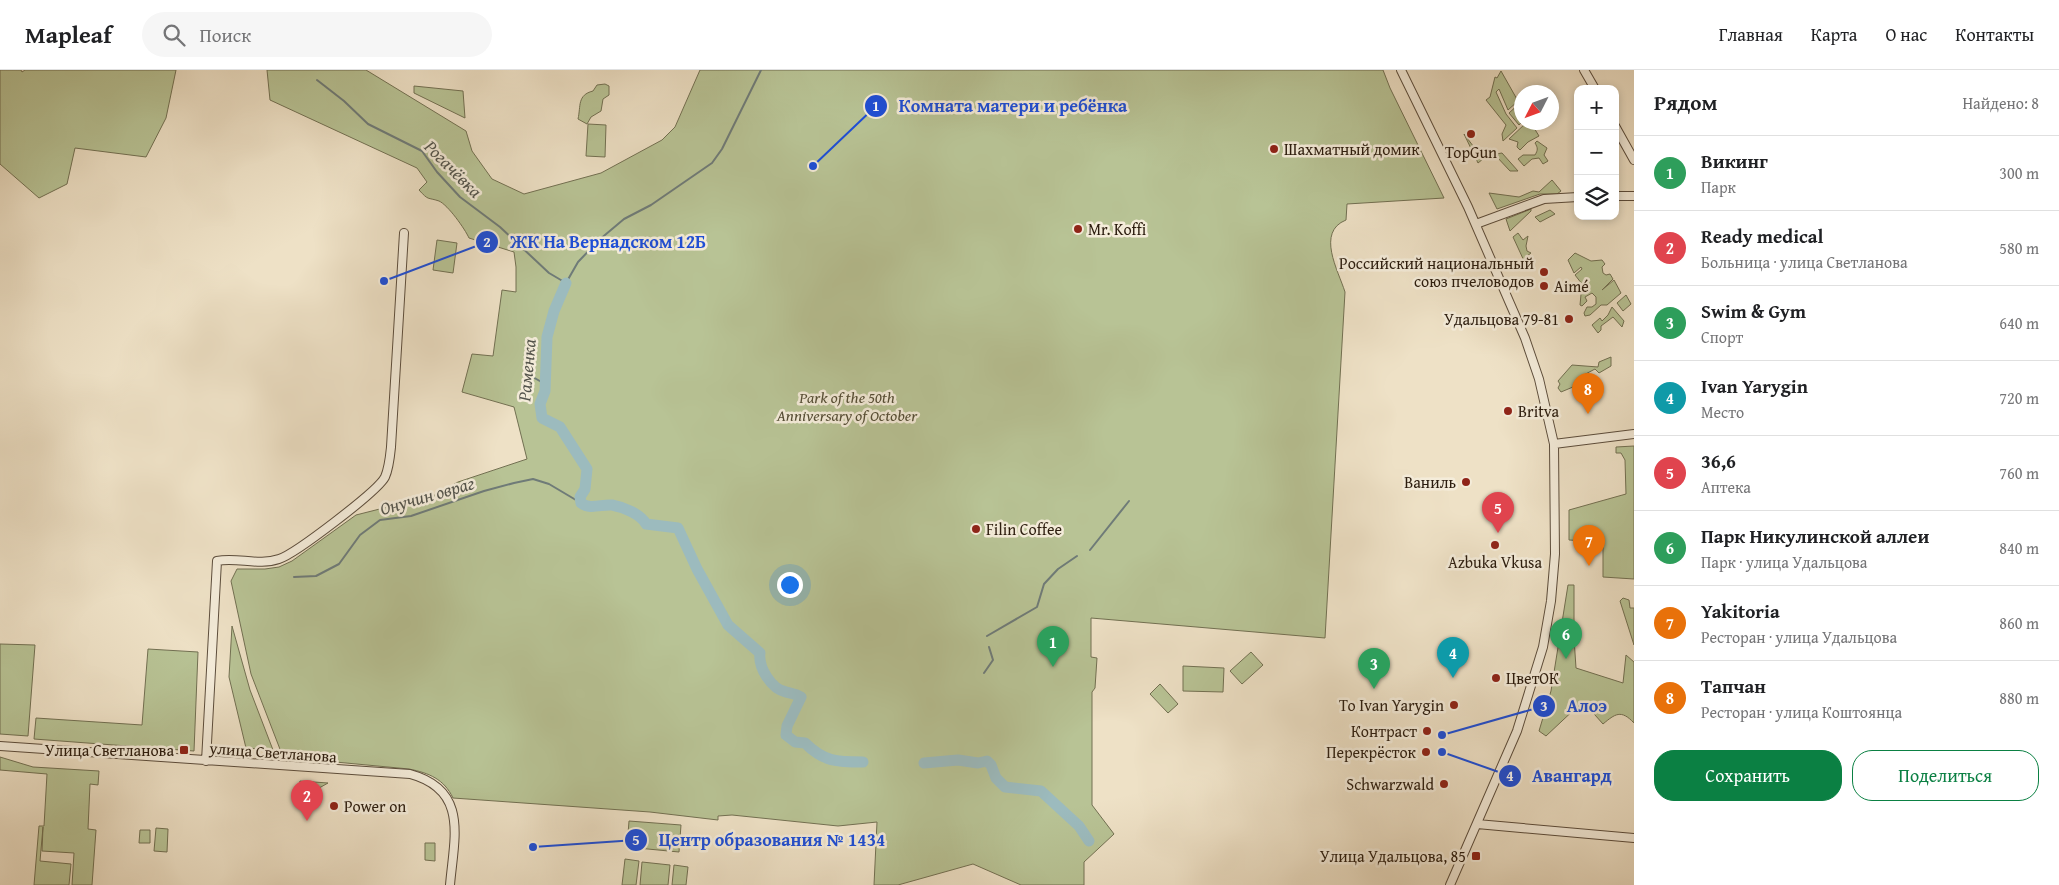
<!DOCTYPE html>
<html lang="ru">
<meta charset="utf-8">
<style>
:root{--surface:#fff;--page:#f6f6f6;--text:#202124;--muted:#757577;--line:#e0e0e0;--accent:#0b8043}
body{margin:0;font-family:"Gentium Book Plus",serif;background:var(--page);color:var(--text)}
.controls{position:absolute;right:15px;top:15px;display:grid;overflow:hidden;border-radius:10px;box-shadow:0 2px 8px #0003}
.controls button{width:45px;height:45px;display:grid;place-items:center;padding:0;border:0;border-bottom:1px solid var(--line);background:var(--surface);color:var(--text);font:25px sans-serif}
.compass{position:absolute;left:1514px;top:15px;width:45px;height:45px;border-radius:50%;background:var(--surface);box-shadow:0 2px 8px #0003;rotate:228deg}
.you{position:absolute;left:789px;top:514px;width:18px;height:18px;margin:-12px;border:4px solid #fff;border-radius:50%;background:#1a73e8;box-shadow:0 0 0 8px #1a73e833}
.badge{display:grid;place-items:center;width:32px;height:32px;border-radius:50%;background:var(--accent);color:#fff;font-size:16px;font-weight:700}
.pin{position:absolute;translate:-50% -41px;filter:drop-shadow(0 1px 2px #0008)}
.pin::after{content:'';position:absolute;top:26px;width:18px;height:15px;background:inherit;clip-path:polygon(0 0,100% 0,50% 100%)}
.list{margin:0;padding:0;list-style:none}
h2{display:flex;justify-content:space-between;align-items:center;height:65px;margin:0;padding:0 20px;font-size:21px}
h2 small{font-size:16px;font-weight:400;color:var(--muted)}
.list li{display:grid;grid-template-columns:32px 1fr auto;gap:15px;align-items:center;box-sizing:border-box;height:75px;padding:0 20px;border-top:1px solid var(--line)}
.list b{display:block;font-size:19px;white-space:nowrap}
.list p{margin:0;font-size:16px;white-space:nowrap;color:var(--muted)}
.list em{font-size:16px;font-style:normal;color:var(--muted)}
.actions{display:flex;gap:10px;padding:15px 20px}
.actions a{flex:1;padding:11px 0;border:1px solid var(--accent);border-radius:20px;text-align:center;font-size:18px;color:var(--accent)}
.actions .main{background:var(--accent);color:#fff}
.icon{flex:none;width:28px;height:28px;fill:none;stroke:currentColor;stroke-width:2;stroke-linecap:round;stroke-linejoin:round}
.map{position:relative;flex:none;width:1634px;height:815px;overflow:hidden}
header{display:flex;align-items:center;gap:30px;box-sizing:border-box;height:70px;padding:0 25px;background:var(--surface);border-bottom:1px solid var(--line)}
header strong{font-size:24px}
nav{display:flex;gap:28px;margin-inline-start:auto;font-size:18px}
.search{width:350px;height:45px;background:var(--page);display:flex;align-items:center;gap:12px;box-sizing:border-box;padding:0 18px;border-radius:28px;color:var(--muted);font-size:19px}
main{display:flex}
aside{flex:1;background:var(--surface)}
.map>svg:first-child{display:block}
.green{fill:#b8c395;stroke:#727052}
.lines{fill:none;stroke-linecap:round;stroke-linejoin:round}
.stream{stroke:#6f7b78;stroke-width:2}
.river{stroke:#9cbbbe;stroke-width:11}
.minor-casing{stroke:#5c4d3c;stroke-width:10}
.minor{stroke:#f4ecda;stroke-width:8}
.poi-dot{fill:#8f2418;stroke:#f4ecda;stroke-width:2}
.labels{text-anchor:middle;stroke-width:5;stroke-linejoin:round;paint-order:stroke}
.poi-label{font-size:16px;fill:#2b1c0e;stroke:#f4ecda;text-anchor:end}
.park-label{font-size:16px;font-style:italic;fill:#554e36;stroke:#f4ecda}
.street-label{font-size:16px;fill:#2b1c0e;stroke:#f4ecda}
.water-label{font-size:18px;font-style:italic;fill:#53544c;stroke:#f4ecda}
.leader{fill:none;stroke:#1d4ed8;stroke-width:2}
.callout-dot{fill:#1d4ed8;stroke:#f4ecda;stroke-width:2}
.mark-label{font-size:15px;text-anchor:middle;font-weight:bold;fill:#fff}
.callout-label{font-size:18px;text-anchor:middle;font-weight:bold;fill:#1d4ed8;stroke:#f4ecda;stroke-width:5;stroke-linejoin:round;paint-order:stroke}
</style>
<header>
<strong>Mapleaf</strong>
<div class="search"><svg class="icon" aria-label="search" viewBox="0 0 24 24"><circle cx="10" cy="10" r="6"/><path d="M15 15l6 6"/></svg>Поиск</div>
<nav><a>Главная</a><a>Карта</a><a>О нас</a><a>Контакты</a></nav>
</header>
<main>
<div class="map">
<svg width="1634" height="815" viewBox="0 0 1634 815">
<rect width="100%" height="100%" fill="#eee1c6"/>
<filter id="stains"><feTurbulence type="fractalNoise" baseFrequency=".004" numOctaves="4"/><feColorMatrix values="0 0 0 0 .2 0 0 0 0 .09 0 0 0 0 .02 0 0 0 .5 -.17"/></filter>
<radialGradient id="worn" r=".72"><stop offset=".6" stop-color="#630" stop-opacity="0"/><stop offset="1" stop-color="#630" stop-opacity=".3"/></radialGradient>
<!-- green -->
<path class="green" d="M 0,0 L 21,0 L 22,2 L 25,0 L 176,0 L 166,48 L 146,87 L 75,78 L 67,114 L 39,128 L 0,94 Z
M 267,0 L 366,0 L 466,61 L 472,81 L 492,109 L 524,124 L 601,103 L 662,70 L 675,57 L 700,0 L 1383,0 L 1390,18 L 1444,128 L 1347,134 L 1346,150 C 1316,162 1338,200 1345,222 L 1325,568 L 1091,548 L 1091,587 L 1097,588 L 1095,618 L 1092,622 L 1092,735 L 1114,764 L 1084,792 L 1084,815 L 1021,815 L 973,794 L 898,815 L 874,815 L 877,752 L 838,756 L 732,745 L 718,746 L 718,750 L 650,742 L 453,728 C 444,709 429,703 409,699 L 283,687 L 251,604 L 231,511 L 237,499 L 265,499 L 279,497 L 292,491 L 356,445 L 435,425 L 458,412 L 527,389 L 514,337 L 462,322 L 472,284 L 493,286 L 502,220 L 516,222 L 516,197 L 514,182 L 469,168 C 465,159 448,135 439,131 C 427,127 429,131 419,120 L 427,112 L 417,98 L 270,30 Z
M 1501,1 L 1518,31 L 1508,40 L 1499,19 L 1496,22 L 1506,44 L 1517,58 L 1503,71 L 1502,64 L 1506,55 L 1486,30 L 1490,27 L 1495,7 L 1497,8 Z
M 605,14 L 609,16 L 609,25 L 603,29 L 601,41 L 591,47 L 587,54 L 578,49 C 581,36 577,25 593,21 L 597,15 Z
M 414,16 L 463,21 L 465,48 L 414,23 Z
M 1520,33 L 1521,36 L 1522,52 L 1519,55 L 1509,43 Z
M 1526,53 L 1531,53 L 1539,66 L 1528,72 L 1520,80 L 1517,77 L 1518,72 L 1509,69 Z
M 588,54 L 606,55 L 605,87 L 586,86 Z
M 1464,64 L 1483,89 L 1478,93 Z
M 1537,71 L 1547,78 L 1544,85 L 1548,91 L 1543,94 L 1539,88 L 1532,89 L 1524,96 L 1518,89 L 1523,85 L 1535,85 C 1538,80 1538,78 1535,73 Z
M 1502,83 L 1518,101 L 1510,101 L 1496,86 L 1496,84 Z
M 1552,110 L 1561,121 L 1557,124 L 1540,124 L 1497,139 L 1489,123 L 1519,127 L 1533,121 L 1539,122 Z
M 1531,139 L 1531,141 L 1510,161 L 1506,149 Z
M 1550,140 L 1555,144 L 1540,152 L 1535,147 Z
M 1518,163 L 1523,170 L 1528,166 L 1526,176 L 1527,181 L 1531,183 L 1527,186 L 1527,192 L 1525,193 L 1513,167 Z
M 437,170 L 457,173 L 453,203 L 433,200 Z
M 1575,183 L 1591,191 L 1602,190 L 1605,194 L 1602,197 L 1603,203 L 1606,205 L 1610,204 L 1613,209 L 1602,220 L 1614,210 L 1621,223 L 1607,235 L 1601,235 L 1590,245 L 1585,246 L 1584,243 L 1587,237 L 1592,237 L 1596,234 L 1596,227 L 1592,223 L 1585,227 L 1587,231 L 1582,236 L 1580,235 L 1582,214 L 1575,205 L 1582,199 L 1581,197 L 1574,203 L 1568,190 Z
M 1626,225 L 1631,234 L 1623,241 L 1617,233 Z
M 1612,237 L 1624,251 L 1622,257 L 1613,247 L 1601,256 L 1601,260 L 1598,263 L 1592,255 L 1600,248 L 1602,251 L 1608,245 Z
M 1611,287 L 1611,296 L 1599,303 L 1595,299 L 1578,308 L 1573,317 L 1561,322 L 1558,318 L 1560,314 L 1558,311 L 1572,295 L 1598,297 L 1599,292 Z
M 1634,376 L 1634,509 L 1603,507 L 1603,472 L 1569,470 L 1569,440 L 1626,424 L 1625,390 L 1621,383 L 1616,383 L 1616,377 Z
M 1568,515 L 1574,515 L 1574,568 L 1576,598 L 1623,613 L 1626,585 L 1634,592 L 1634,653 C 1621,639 1615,644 1603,654 L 1587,636 L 1583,641 L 1578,636 L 1546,666 L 1539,661 L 1551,621 Z
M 1623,528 L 1629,530 L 1630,538 L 1634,538 L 1634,575 L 1620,531 Z
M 232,556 L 250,620 L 273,680 L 246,678 L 229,607 Z
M 0,574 L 35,575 L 28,666 L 0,664 Z
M 148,579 L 198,582 L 194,681 L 34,669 L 36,648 L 142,655 Z
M 1251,582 L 1263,595 L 1242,614 L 1230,601 Z
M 1183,596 L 1224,598 L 1223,622 L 1183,621 Z
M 1160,614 L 1178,634 L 1168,643 L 1150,624 Z
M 0,687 L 33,697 L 99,701 L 98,715 L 90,714 L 88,759 L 96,760 L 92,815 L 72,815 L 74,783 L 42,781 L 43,757 L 40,791 L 71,794 L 69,815 L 34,815 L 39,756 L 44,756 L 47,704 L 0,700 Z
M 300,711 L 328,713 L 296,731 Z
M 629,751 L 681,755 L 679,782 L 627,777 Z
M 156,758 L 168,759 L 167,782 L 154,781 Z
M 140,760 L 150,760 L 150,773 L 139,773 Z
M 425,773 L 435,773 L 435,791 L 425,790 Z
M 625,789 L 639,791 L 636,815 L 622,815 Z
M 642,792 L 670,795 L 668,815 L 640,815 Z
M 674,795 L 688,797 L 686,815 L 672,815 Z"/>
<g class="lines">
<!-- stream -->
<path class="stream" d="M 317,10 L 344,31 L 368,54 L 422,81 L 437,102 L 460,127 L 500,157 L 549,203 L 566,213 L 578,192 L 599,170 L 624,149 L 651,135 L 712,93 L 722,79 L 761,0
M 531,306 L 545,314
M 1090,480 L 1129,431
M 294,507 L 316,506 L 339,494 L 360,465 L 380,450 L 411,446 L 484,421 L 514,413 L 533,409 L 549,414 L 581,433
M 987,566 L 1037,537 L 1044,514 L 1058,499 L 1077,486
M 984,603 L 993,590 L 989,577"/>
<!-- river -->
<path class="river" d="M 566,213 L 554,241 L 547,267 L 545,321 L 540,334 L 542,348 L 560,357 L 587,399 L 585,419 L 580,427 L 581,433 C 590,440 602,434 612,435 C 623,437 641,444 646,454 L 678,458 L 697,499 L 728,555 L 760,583 C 758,597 771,619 786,622 C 792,624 795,623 801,627 L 787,656 L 786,665 L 795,672 L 805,673 C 824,692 837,692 863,692
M 924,693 L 958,690 L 978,693 L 987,691 L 991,695 L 996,708 L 1005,717 L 1041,721 L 1079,756 L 1089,771"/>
<!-- minor casing -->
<g class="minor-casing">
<path id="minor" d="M 1401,0 L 1468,137 L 1525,268 L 1539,309 L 1554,374 L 1555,484 L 1551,531 L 1543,577 L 1517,661 L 1450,815
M 1584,0 L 1595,19
M 1615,56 L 1634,90
M 1615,126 L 1634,126
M 1476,154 L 1544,129 L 1578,127
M 1554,374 L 1634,364
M 0,676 L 410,704 C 469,720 454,768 450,815
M 206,691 L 217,491 C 237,487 259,496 279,489 C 295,484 378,421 385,407 C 389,398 390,387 391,377 L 404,163
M 1477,754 L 1634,768"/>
</g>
<!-- minor -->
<use href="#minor" class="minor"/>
</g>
<!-- markers -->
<g class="poi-dot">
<circle cx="1471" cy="64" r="5"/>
<circle cx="1274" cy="79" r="5"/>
<circle cx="1078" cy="159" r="5"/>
<circle cx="1544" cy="202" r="5"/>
<circle cx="1544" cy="216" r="5"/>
<circle cx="1569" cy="249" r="5"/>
<circle cx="1508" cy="341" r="5"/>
<circle cx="1466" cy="412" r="5"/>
<circle cx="976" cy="459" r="5"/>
<circle cx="1495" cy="475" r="5"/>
<circle cx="1496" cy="608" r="5"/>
<circle cx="1454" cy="635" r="5"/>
<circle cx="1427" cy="661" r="5"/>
<rect x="179" y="675" width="10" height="10" rx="2.5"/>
<circle cx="1426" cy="682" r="5"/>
<circle cx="1444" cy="714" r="5"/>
<circle cx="334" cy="736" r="5"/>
<rect x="1471" y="781" width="10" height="10" rx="2.5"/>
</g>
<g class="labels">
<!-- poi labels -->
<g class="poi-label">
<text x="1284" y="85" text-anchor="start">Шахматный домик</text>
<text x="1471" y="88" text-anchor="middle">TopGun</text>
<text x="1088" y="165" text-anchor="start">Mr. Koffi</text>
<text x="1534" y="199">Российский национальный<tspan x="1534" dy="18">союз пчеловодов</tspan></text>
<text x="1554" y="222" text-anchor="start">Aimé</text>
<text x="1559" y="255">Удальцова 79-81</text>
<text x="1518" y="347" text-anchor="start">Britva</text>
<text x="1456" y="418">Ваниль</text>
<text x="986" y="465" text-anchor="start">Filin Coffee</text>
<text x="1495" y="498" text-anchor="middle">Azbuka Vkusa</text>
<text x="1506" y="614" text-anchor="start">ЦветОК</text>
<text x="1444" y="641">To Ivan Yarygin</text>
<text x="1417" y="667">Контраст</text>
<text x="174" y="686">Улица Светланова</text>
<text x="1416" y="688">Перекрёсток</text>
<text x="1434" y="720">Schwarzwald</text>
<text x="344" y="742" text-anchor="start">Power on</text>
<text x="1466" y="792">Улица Удальцова, 85</text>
</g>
<!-- park labels -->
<g class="park-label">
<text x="847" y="333">Park of the 50th<tspan x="847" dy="18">Anniversary of October</tspan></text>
</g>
<!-- street labels -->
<g class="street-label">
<text transform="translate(273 682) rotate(4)" y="6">улица Светланова</text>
</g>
<!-- water labels -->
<g class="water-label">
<text transform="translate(453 99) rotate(45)" y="6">Рогачёвка</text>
<text transform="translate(527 300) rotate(-85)" y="6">Раменка</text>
<text transform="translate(427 426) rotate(-16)" y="6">Онучин овраг</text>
</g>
</g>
<!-- callouts -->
<path class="leader" d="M813 96L876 36M384 211L487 172M1442 665L1544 636M1442 682L1510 706M533 777L636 770"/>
<g class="callout-dot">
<circle cx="813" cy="96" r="5"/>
<circle cx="384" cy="211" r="5"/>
<circle cx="1442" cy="665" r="5"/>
<circle cx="1442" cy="682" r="5"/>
<circle cx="533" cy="777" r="5"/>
<circle cx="876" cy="36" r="12"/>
<circle cx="487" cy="172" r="12"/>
<circle cx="1544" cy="636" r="12"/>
<circle cx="1510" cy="706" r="12"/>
<circle cx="636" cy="770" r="12"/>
</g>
<g class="mark-label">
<text x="876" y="41">1</text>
<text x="487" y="177">2</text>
<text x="1544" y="641">3</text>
<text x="1510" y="711">4</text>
<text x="636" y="775">5</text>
</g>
<g class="callout-label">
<text x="1013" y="42">Комната матери и ребёнка</text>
<text x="608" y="178">ЖК На Вернадском 12Б</text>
<text x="1587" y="642">Алоэ</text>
<text x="1572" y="712">Авангард</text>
<text x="772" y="776">Центр образования № 1434</text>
</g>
<rect width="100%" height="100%" filter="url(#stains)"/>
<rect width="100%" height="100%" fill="url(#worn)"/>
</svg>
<div class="controls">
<button>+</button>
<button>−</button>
<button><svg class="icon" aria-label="layers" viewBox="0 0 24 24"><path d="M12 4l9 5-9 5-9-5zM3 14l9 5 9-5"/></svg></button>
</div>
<svg class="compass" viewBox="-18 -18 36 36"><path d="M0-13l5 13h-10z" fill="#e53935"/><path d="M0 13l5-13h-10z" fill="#757577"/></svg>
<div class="you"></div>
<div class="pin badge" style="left:1053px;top:597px;background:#2e9e5b">1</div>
<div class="pin badge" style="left:307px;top:751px;background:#e0444e">2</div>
<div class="pin badge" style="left:1374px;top:619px;background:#2e9e5b">3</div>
<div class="pin badge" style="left:1453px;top:608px;background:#0f9aa8">4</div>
<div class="pin badge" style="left:1498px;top:463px;background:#e0444e">5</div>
<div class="pin badge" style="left:1566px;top:589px;background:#2e9e5b">6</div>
<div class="pin badge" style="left:1589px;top:496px;background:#e8710a">7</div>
<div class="pin badge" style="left:1588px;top:344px;background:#e8710a">8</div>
</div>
<aside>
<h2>Рядом<small>Найдено: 8</small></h2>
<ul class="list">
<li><span class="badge" style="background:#2e9e5b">1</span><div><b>Викинг</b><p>Парк</p></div><em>300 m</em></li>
<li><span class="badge" style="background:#e0444e">2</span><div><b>Ready medical</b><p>Больница · улица Светланова</p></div><em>580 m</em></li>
<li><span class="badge" style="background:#2e9e5b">3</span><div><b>Swim &amp; Gym</b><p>Спорт</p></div><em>640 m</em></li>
<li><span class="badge" style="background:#0f9aa8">4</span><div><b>Ivan Yarygin</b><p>Место</p></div><em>720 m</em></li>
<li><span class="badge" style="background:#e0444e">5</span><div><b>36,6</b><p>Аптека</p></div><em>760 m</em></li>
<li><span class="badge" style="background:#2e9e5b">6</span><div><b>Парк Никулинской аллеи</b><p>Парк · улица Удальцова</p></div><em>840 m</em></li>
<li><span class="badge" style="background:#e8710a">7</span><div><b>Yakitoria</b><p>Ресторан · улица Удальцова</p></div><em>860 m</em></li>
<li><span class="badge" style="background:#e8710a">8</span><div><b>Тапчан</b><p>Ресторан · улица Коштоянца</p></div><em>880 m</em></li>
</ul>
<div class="actions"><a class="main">Сохранить</a><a>Поделиться</a></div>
</aside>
</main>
